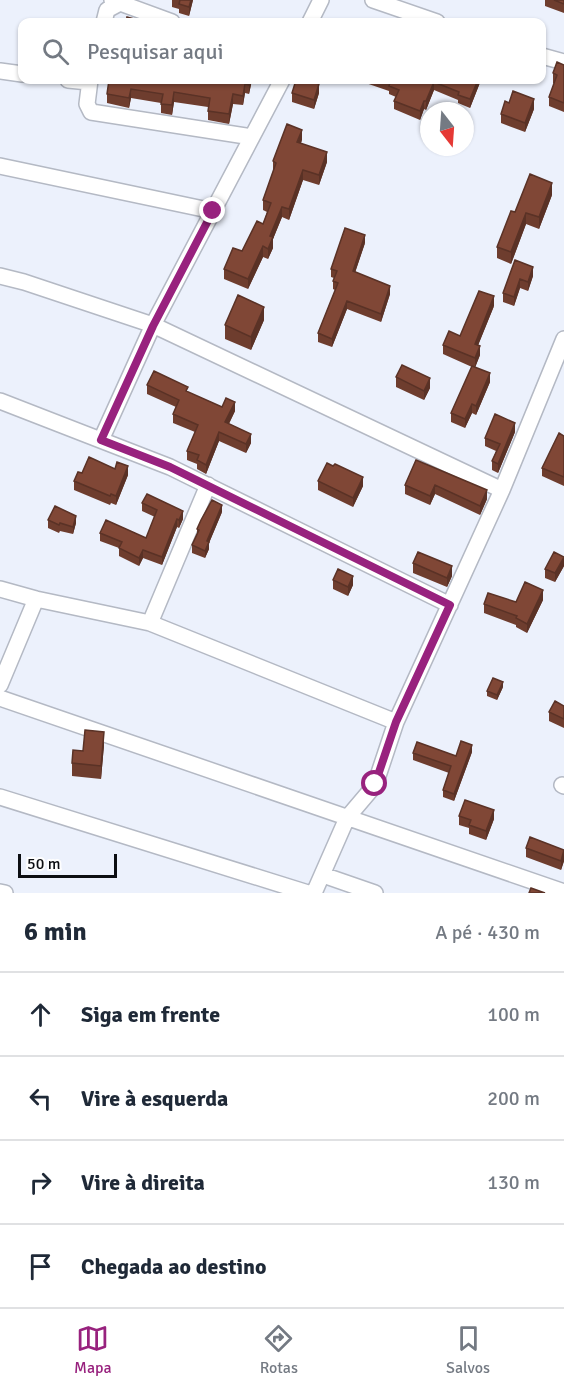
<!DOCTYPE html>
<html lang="pt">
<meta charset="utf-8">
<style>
:root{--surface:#fff;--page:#f6f6f7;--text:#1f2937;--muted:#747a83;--line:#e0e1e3;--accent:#98227e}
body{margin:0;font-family:Signika,sans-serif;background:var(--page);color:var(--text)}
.compass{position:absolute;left:420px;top:102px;width:54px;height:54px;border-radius:50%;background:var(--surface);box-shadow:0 2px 4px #0004;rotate:163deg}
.scale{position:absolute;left:18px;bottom:15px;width:99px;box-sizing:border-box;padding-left:6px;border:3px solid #0c0e12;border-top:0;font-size:16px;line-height:21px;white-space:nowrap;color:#0c0e12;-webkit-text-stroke:4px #fefefe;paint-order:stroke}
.stop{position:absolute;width:18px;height:18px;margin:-14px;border:4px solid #98227e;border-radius:50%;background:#fff}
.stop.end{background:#98227e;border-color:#fff;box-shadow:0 2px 6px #0008}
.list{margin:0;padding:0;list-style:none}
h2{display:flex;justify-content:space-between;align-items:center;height:78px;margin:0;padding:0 24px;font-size:26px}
h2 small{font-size:20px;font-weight:400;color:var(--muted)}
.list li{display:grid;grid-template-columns:39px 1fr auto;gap:18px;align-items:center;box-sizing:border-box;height:84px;padding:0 24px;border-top:2px solid var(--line)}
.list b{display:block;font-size:22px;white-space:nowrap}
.list em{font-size:20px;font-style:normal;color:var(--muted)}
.icon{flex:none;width:33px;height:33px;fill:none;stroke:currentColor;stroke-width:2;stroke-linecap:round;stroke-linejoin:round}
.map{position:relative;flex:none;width:564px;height:893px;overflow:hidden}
.search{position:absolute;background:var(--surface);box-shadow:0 2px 4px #0004;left:18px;right:18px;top:18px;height:66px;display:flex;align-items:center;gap:15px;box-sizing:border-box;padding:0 21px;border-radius:12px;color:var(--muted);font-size:22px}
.sheet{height:414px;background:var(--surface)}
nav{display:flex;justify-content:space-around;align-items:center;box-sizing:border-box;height:84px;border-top:2px solid var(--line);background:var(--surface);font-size:16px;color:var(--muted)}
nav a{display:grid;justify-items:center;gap:3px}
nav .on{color:var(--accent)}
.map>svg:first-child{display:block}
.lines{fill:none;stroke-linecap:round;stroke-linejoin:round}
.minor-casing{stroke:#b4b9c4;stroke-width:18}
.minor{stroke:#fff;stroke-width:15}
.wall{fill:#6e3d2e}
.shaded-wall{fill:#5a3226}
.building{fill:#804736;stroke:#5a3226;stroke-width:1.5}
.route{stroke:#98227e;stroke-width:8}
</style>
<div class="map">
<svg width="564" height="893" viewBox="0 0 564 893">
<rect width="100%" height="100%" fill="#ecf1fc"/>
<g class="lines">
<!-- minor casing -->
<g class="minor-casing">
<path id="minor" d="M 112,0 L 172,22
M 373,0 L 437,22
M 104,22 L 107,10 L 120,3 L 121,0
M 310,22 L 321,0
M 542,56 L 564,62
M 0,71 L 22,74
M 68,80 L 89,82
M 90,80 L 87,104 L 91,112 L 252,137
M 0,166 L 213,211
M 0,276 L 24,282 L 153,325 L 502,490
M 0,401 L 170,467 L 450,605
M 101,440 L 153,325 L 282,80
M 0,589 L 36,599 L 150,623 L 396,722
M 150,623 L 208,485
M 0,685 L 36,599
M 0,698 L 564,892
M 562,785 L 564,786
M 0,797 L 308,893
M 323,875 L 375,893
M 0,892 L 5,893
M 314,893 L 347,818 L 375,785 L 396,722 L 502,490 L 564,339"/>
</g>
<!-- minor -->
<use href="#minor" class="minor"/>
</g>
<!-- wall -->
<path class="wall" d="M 172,0 L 193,0 L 189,16 L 179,13 L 179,9 L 172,7 Z
M 545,0 L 564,0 L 564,13 L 545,6 Z
M 564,65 L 564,112 L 549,106 L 549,97 L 554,83 L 553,83 L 553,73 Z
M 109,80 L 252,80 L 249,94 L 245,93 L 243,105 L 233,104 L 229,124 L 208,120 L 208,107 L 174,102 L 172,115 L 161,113 L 161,103 L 131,98 L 129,108 L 107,103 L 107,94 Z
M 357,80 L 481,80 L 470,108 L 458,103 L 458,100 L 434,90 L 426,110 L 424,109 L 420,120 L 394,109 L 394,101 L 396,97 L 389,94 L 389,91 Z
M 292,93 L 319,93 L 314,109 L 292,102 Z
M 534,109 L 525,132 L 501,123 L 501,114 Z
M 302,140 L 301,143 L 327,162 L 319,185 L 303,180 L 289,220 L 282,217 L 273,239 L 273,248 L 268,259 L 263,257 L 248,289 L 224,279 L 224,269 L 242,251 L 263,224 L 267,212 L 263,210 L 263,200 L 273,172 L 273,161 Z
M 552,195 L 539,229 L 526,224 L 511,264 L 497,258 L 497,247 L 515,212 Z
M 365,243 L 355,272 L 390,294 L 381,322 L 347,309 L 332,347 L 318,342 L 318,333 L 335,290 L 333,289 L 333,281 L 334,278 L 331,277 L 331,269 Z
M 515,260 L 533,276 L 528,291 L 520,288 L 514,306 L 503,302 L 503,293 Z
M 494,306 L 478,345 L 480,355 L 475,367 L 490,382 L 476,415 L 472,413 L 465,428 L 451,422 L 451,413 L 472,367 L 443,354 L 443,345 L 460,336 Z
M 264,320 L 251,350 L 225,339 L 225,325 Z
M 396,377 L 430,388 L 424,400 L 396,387 Z
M 147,385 L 188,392 L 222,407 L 235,411 L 229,424 L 251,443 L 246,453 L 219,441 L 206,474 L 197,469 L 197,464 L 187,460 L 187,451 L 195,432 L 173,423 L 173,414 L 176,407 L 147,394 Z
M 515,432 L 498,473 L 492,470 L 492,461 L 496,451 L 485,446 L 485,438 Z
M 564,436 L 564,486 L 542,476 L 542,468 Z
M 416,460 L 487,499 L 480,515 L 435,494 L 430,505 L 405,494 L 405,485 Z
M 82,473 L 128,475 L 116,505 L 111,503 L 110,505 L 74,490 L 74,481 Z
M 318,481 L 363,486 L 353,507 L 318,490 Z
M 142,503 L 183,519 L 179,528 L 177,527 L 162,565 L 143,558 L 139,566 L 119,556 L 119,548 L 100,541 L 100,533 L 146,538 L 155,517 L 142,511 Z
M 222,512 L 209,543 L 209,549 L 205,558 L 192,553 L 192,545 L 197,534 L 197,529 Z
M 48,520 L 76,523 L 73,534 L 60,531 L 59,533 L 48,528 Z
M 413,563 L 452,576 L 447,587 L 413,573 Z
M 564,566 L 555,582 L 545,578 L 545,569 Z
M 333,580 L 353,585 L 348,596 L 333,589 Z
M 543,600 L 527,633 L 516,627 L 516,625 L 484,613 L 484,604 L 516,602 Z
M 503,687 L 497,700 L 487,696 L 487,691 Z
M 564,706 L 564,728 L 549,721 L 549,712 Z
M 104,745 L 101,779 L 72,776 L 72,763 L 83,751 Z
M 472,752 L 454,801 L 443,797 L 443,790 L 449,773 L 413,760 L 413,753 L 456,756 Z
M 459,816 L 494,819 L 486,840 L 469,834 L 469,828 L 459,825 Z
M 526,848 L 564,850 L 564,861 L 561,870 L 526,857 Z"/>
<!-- shaded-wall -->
<path class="shaded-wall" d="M 191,0 L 193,0 L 189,16 L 189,7 Z
M 250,80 L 252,80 L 249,94 L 249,85 Z
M 478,80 L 481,80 L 470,108 L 470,99 Z
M 434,82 L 434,90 L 426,110 L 426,101 Z
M 245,84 L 245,93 L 243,105 L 243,96 Z
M 319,84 L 319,93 L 314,109 L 314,100 Z
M 131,89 L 131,98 L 129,108 L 129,98 Z
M 174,92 L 174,102 L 172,115 L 172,105 Z
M 233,94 L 233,104 L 229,124 L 229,114 Z
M 534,99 L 534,109 L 525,132 L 525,123 Z
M 424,101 L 424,109 L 420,120 L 420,111 Z
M 302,130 L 302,140 L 297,152 L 297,142 Z
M 327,152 L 327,162 L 319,185 L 319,175 Z
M 303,170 L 303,180 L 289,220 L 289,209 Z
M 552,183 L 552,195 L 539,229 L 539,217 Z
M 282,207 L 282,217 L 273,239 L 273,248 L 268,259 L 268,249 L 270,236 Z
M 526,213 L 526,224 L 511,264 L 511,252 Z
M 365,235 L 365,243 L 353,279 L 353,271 Z
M 263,246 L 263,257 L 248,289 L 248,279 Z
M 533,267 L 533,276 L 528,291 L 528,282 Z
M 520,279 L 520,288 L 514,306 L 514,297 Z
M 390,286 L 390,294 L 381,322 L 381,314 Z
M 494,296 L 494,306 L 475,353 L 475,344 Z
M 347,301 L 347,309 L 332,347 L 332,339 Z
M 264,307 L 264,320 L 251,350 L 251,337 Z
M 480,346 L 480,355 L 475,368 L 475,358 Z
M 490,373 L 490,382 L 476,415 L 476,406 Z
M 430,378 L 430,388 L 424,400 L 424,391 Z
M 235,402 L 235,411 L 225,431 L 225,422 Z
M 472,404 L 472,413 L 465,428 L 465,419 Z
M 515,423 L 515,432 L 498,473 L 498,464 Z
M 219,432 L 219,441 L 206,474 L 206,465 Z
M 251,434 L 251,443 L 246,453 L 246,444 Z
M 128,466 L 128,475 L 116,505 L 116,496 Z
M 363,477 L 363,486 L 353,507 L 353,498 Z
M 435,485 L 435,494 L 430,505 L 430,496 Z
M 487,490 L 487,499 L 480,515 L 480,506 Z
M 222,505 L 222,512 L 209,543 L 209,549 L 205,558 L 205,551 L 207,541 Z
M 183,511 L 183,519 L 179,528 L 179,520 Z
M 76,516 L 76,523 L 73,534 L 73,527 Z
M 177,519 L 177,527 L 162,565 L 162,557 Z
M 143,550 L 143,558 L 139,566 L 139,558 Z
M 564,557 L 564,566 L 555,582 L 555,573 Z
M 452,566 L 452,576 L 447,587 L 447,578 Z
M 353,576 L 353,585 L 348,596 L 348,587 Z
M 543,590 L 543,600 L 527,633 L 527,624 Z
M 503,682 L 503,687 L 497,700 L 497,695 Z
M 104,732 L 104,745 L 101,779 L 101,766 Z
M 472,745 L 472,752 L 454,801 L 454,794 Z
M 494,810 L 494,819 L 486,840 L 486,831 Z
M 564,852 L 564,861 L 561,870 L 561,861 Z"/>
<!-- building -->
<path class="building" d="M 179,0 L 191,0 L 189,7 L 179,4 L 180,0 Z
M 554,0 L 564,0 L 564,4 Z
M 127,17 L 145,22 L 145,20 L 152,22 L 115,22 L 116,19 L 126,22 Z
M 271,19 L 289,22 L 271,22 Z
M 557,62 L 564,65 L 564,103 L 549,97 L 557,75 L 553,73 Z
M 109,80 L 250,80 L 249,85 L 245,84 L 243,96 L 233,94 L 229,114 L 208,111 L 210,98 L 174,92 L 172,105 L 161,104 L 163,94 L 131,89 L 129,98 L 107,94 Z
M 296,80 L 305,80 L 319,84 L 314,100 L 292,93 Z
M 381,80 L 478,80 L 470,99 L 458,95 L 459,92 L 434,82 L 426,101 L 424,101 L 420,111 L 394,101 L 399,90 L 389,86 L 390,83 Z
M 513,91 L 534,99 L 525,123 L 501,114 L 505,101 L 509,103 Z
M 287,124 L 302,130 L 297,142 L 327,152 L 319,175 L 303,170 L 289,209 L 282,207 L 270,236 L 273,237 L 268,249 L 263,246 L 248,279 L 224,269 L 233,248 L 242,251 L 257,221 L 263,224 L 271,203 L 263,200 L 276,163 L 273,161 Z
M 530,174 L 552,183 L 539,217 L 526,213 L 511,252 L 497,247 L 511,211 L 515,212 Z
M 345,228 L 365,235 L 353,271 L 390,286 L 381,314 L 347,301 L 332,339 L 318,333 L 338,283 L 333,281 L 337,271 L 331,269 Z
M 515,260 L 533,267 L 528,282 L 520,279 L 514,297 L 503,293 Z
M 479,291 L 494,296 L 475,344 L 480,346 L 475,358 L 443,345 L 449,331 L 460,336 Z
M 238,295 L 264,307 L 251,337 L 225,325 Z
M 402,365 L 430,378 L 424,391 L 396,377 Z
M 472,366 L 490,373 L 476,406 L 472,404 L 465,419 L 451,413 Z
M 154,371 L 188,387 L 186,391 L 222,407 L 226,398 L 235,402 L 225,422 L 251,434 L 246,444 L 219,432 L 206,465 L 197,460 L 199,455 L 187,451 L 198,425 L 173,414 L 179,400 L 147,385 Z
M 495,414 L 515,423 L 498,464 L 492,461 L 500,444 L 485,438 Z
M 559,433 L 564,436 L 564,477 L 542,468 Z
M 89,457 L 115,469 L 117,462 L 128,466 L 116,496 L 111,494 L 110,496 L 74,481 L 78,472 L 82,473 Z
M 416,460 L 487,490 L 480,506 L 435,485 L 430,496 L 405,485 Z
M 327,463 L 333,466 L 335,464 L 363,477 L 353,498 L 318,481 Z
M 147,494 L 183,511 L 179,520 L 177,519 L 162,557 L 143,550 L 139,558 L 119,548 L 122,542 L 100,533 L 106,520 L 146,538 L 157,510 L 142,503 Z
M 212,500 L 222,505 L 207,541 L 209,542 L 205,551 L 192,545 L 199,530 L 197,529 L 201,520 Z
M 55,506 L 76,516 L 73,527 L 60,523 L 59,525 L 48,520 Z
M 418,552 L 452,566 L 447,578 L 413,563 Z
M 554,552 L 564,557 L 555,573 L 545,569 Z
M 338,569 L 353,576 L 348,587 L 333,580 Z
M 525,582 L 543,590 L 527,624 L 516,618 L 517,616 L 484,604 L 488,593 L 516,602 Z
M 493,678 L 503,682 L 497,695 L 487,691 Z
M 555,701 L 564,706 L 564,719 L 549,712 Z
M 85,730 L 104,732 L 101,766 L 72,763 L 73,750 L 83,751 Z
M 461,741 L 472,745 L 454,794 L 443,790 L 451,766 L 413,753 L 417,742 L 456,756 Z
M 465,800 L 494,810 L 486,831 L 469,825 L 471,820 L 459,816 Z
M 530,837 L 564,850 L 561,861 L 526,848 Z
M 531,888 L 545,893 L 529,893 Z"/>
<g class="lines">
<!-- route -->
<path class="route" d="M 213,211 L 153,326 L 101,440 L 170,467 L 450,605 L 396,722 L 375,784"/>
</g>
</svg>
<svg class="compass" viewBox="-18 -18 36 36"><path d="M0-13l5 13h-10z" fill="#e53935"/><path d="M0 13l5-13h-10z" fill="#747a83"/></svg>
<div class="scale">50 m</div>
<div class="stop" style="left:375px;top:784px"></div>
<div class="stop end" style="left:213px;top:211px"></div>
<div class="search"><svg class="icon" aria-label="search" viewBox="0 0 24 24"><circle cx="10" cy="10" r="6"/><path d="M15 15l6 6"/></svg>Pesquisar aqui</div>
</div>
<section class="sheet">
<h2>6 min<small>A pé · 430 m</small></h2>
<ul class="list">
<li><svg class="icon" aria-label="ahead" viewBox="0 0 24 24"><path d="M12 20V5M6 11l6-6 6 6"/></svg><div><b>Siga em frente</b></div><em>100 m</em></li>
<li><svg class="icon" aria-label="left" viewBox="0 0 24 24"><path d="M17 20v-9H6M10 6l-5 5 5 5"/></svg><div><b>Vire à esquerda</b></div><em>200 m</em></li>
<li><svg class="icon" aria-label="right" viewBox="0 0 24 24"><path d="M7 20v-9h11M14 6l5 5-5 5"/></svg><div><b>Vire à direita</b></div><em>130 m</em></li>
<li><svg class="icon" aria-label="arrive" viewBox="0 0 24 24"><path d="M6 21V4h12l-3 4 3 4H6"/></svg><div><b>Chegada ao destino</b></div></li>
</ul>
</section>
<nav>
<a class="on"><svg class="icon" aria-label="map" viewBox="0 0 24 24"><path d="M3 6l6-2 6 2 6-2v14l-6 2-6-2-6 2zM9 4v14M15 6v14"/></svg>Mapa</a>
<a><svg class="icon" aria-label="directions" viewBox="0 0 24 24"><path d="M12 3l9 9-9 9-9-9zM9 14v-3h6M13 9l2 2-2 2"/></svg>Rotas</a>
<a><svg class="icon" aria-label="saved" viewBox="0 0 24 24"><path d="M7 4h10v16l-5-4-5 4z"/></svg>Salvos</a>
</nav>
